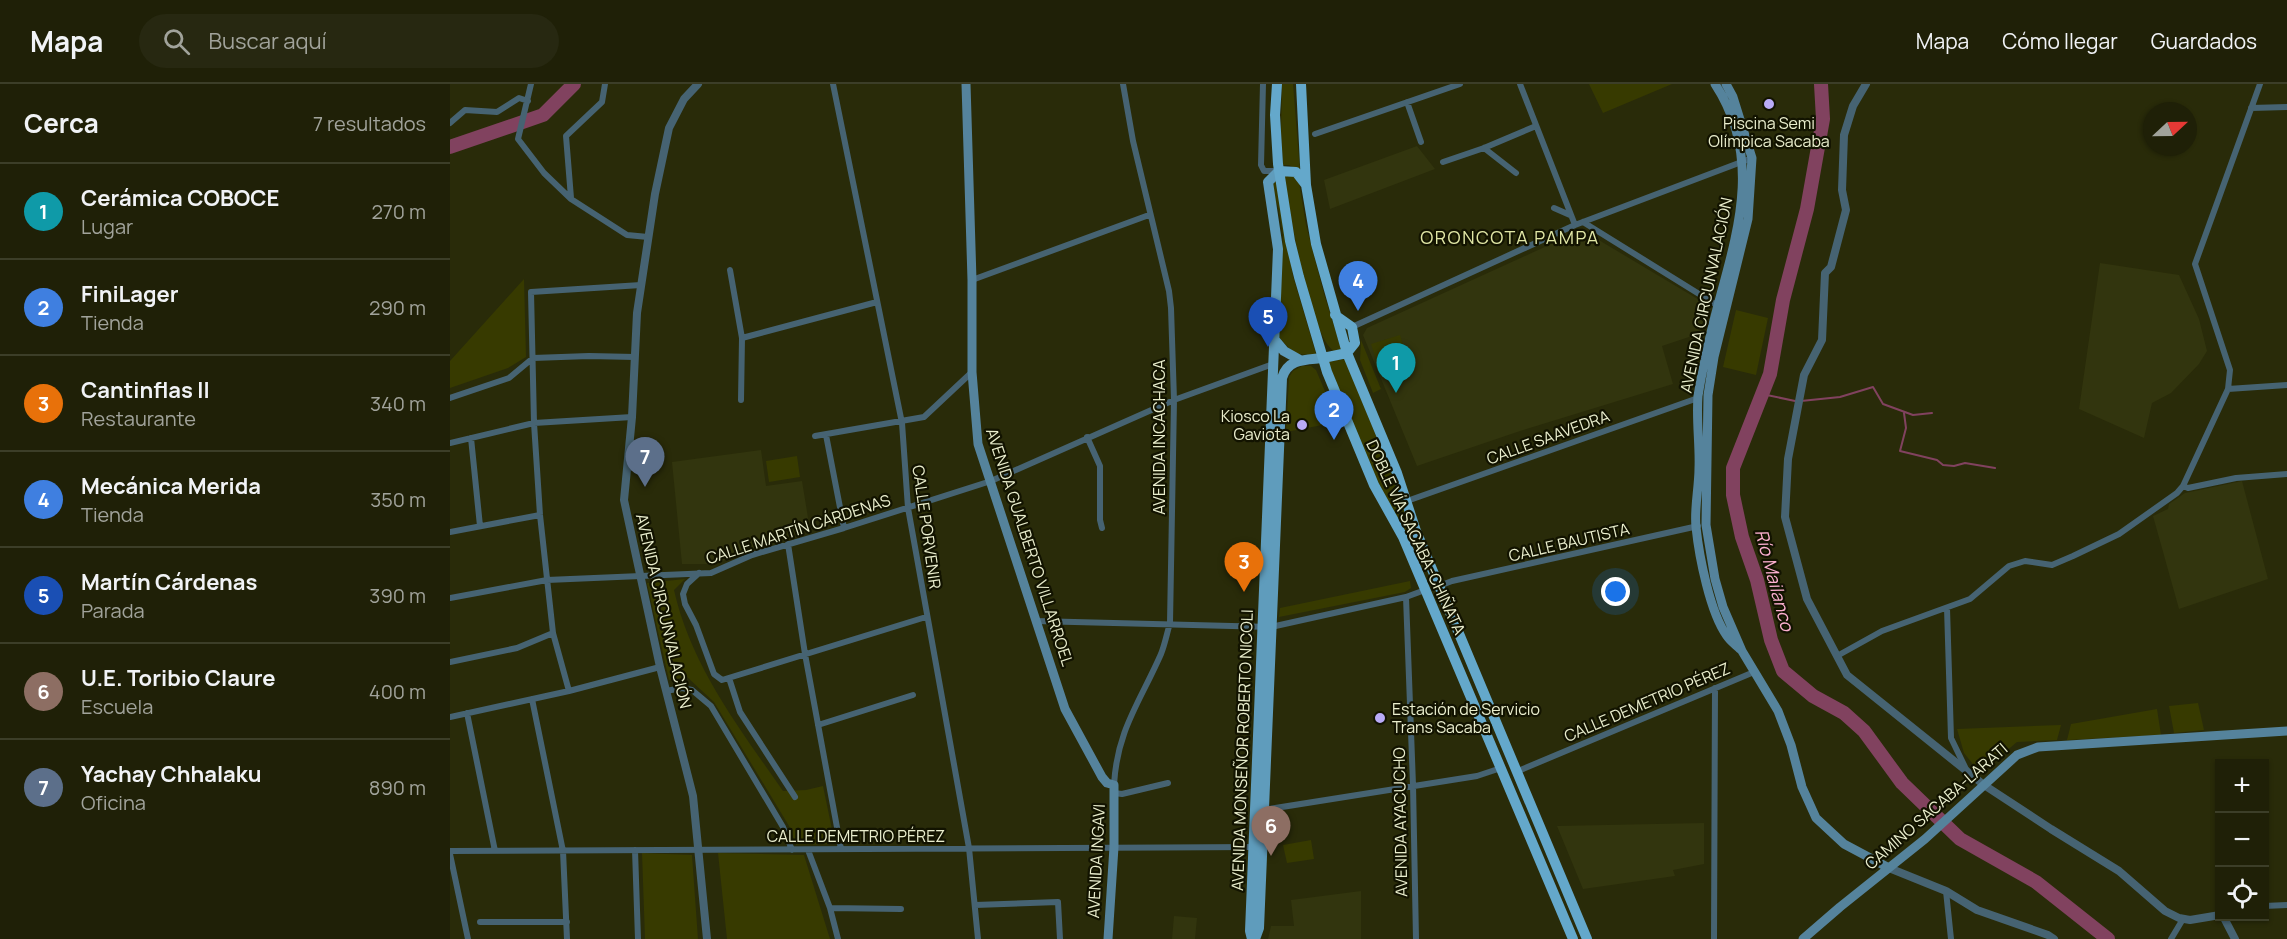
<!DOCTYPE html>
<html lang="es">
<meta charset="utf-8">
<style>
:root{--surface:#1f2007;--page:#272811;--text:#f1f3f6;--muted:#a1a39b;--line:#3c3e28;--accent:#b45309}
body{margin:0;font-family:Manrope,sans-serif;background:var(--page);color:var(--text)}
.controls{position:absolute;right:18px;bottom:18px;display:grid;overflow:hidden;border-radius:0px;box-shadow:0 2px 4px #0004}
.controls button{width:54px;height:54px;display:grid;place-items:center;padding:0;border:0;border-bottom:2px solid var(--line);background:var(--surface);color:var(--text);font:30px sans-serif}
.compass{position:absolute;left:1693px;top:18px;width:54px;height:54px;border-radius:50%;background:var(--surface);box-shadow:0 2px 4px #0004;rotate:68deg}
.you{position:absolute;left:1166px;top:508px;width:21px;height:21px;margin:-15px;border:4px solid #fff;border-radius:50%;background:#1a73e8;box-shadow:0 0 0 9px #1a73e833}
.badge{display:grid;place-items:center;width:39px;height:39px;border-radius:50%;background:var(--accent);color:#fff;font-size:20px;font-weight:700}
.pin{position:absolute;translate:-50% -50px;filter:drop-shadow(0 2px 3px #0008)}
.pin::after{content:'';position:absolute;top:32px;width:21px;height:18px;background:inherit;clip-path:polygon(0 0,100% 0,50% 100%)}
.list{margin:0;padding:0;list-style:none}
h2{display:flex;justify-content:space-between;align-items:center;height:78px;margin:0;padding:0 24px;font-size:26px}
h2 small{font-size:20px;font-weight:400;color:var(--muted)}
.list li{display:grid;grid-template-columns:39px 1fr auto;gap:18px;align-items:center;box-sizing:border-box;height:96px;padding:0 24px;border-top:2px solid var(--line)}
.list b{display:block;font-size:22px;white-space:nowrap}
.list p{margin:0;font-size:20px;white-space:nowrap;color:var(--muted)}
.list em{font-size:20px;font-style:normal;color:var(--muted)}
.icon{flex:none;width:33px;height:33px;fill:none;stroke:currentColor;stroke-width:2;stroke-linecap:round;stroke-linejoin:round}
.map{position:relative;flex:none;width:1837px;height:855px;overflow:hidden}
header{display:flex;align-items:center;gap:36px;box-sizing:border-box;height:84px;padding:0 30px;background:var(--surface);border-bottom:2px solid var(--line)}
header strong{font-size:28px}
nav{display:flex;gap:33px;margin-inline-start:auto;font-size:21px}
.search{width:420px;height:54px;background:var(--page);display:flex;align-items:center;gap:15px;box-sizing:border-box;padding:0 21px;border-radius:33px;color:var(--muted);font-size:22px}
main{display:flex}
aside{flex:1;background:var(--surface)}
.map>svg:first-child{display:block}
.built{fill:#32350e}
.green{fill:#373a00}
.lines{fill:none;stroke-linecap:round;stroke-linejoin:round}
.stream{stroke:#81425f;stroke-width:2}
.river{stroke:#81425f;stroke-width:14}
.minor{stroke:#466372;stroke-width:6}
.tertiary{stroke:#466372;stroke-width:8}
.secondary{stroke:#55839c;stroke-width:9}
.primary{stroke:#5f9cbc;stroke-width:10}
.trunk{stroke:#64a8cb;stroke-width:10}
.poi-dot{fill:#b9abf7;stroke:#121300;stroke-width:2}
.labels{text-anchor:middle;stroke-width:4.5;stroke-linejoin:round;paint-order:stroke}
.poi-label{font-size:16px;fill:#eaeecd;stroke:#121300}
.street-label{font-size:16px;fill:#eaeecd;stroke:#121300}
.neighbourhood-label{font-size:18px;letter-spacing:1.5px;fill:#e1e7a5;stroke:#121300}
.water-label{font-size:18px;font-style:italic;fill:#fdb0d0;stroke:#121300}
</style>
<header>
<strong>Mapa</strong>
<div class="search"><svg class="icon" aria-label="search" viewBox="0 0 24 24"><circle cx="10" cy="10" r="6"/><path d="M15 15l6 6"/></svg>Buscar aquí</div>
<nav><a>Mapa</a><a>Cómo llegar</a><a>Guardados</a></nav>
</header>
<main>
<aside>
<h2>Cerca<small>7 resultados</small></h2>
<ul class="list">
<li><span class="badge" style="background:#0f9aa8">1</span><div><b>Cerámica COBOCE</b><p>Lugar</p></div><em>270 m</em></li>
<li><span class="badge" style="background:#3f7fe0">2</span><div><b>FiniLager</b><p>Tienda</p></div><em>290 m</em></li>
<li><span class="badge" style="background:#e8710a">3</span><div><b>Cantinflas II</b><p>Restaurante</p></div><em>340 m</em></li>
<li><span class="badge" style="background:#3f7fe0">4</span><div><b>Mecánica Merida</b><p>Tienda</p></div><em>350 m</em></li>
<li><span class="badge" style="background:#1a4fb4">5</span><div><b>Martín Cárdenas</b><p>Parada</p></div><em>390 m</em></li>
<li><span class="badge" style="background:#8d6e63">6</span><div><b>U.E. Toribio Claure</b><p>Escuela</p></div><em>400 m</em></li>
<li><span class="badge" style="background:#5c6f8a">7</span><div><b>Yachay Chhalaku</b><p>Oficina</p></div><em>890 m</em></li>
</ul>
</aside>
<div class="map">
<svg width="1837" height="855" viewBox="0 0 1837 855">
<rect width="100%" height="100%" fill="#292b09"/>
<!-- built -->
<path class="built" d="M 967,62 L 985,85 L 880,125 L 874,96 Z
M 1132,146 L 1256,220 L 1251,249 L 1212,262 L 1223,300 L 1070,347 L 967,382 L 913,251 L 917,244 Z
M 1650,179 L 1729,191 L 1749,235 L 1757,267 L 1749,280 L 1721,309 L 1702,319 L 1694,354 L 1629,325 Z
M 311,366 L 316,402 L 352,397 L 360,446 L 305,464 L 265,480 L 232,480 L 222,378 Z
M 1792,397 L 1818,495 L 1729,525 L 1703,432 L 1718,425 L 1719,420 L 1735,409 Z
M 1254,739 L 1254,780 L 1223,786 L 1225,792 L 1133,805 L 1107,742 Z
M 911,807 L 911,855 L 818,855 L 821,842 L 844,842 L 841,816 Z
M 724,832 L 747,834 L 745,855 L 722,855 Z"/>
<!-- green -->
<path class="green" d="M 832,0 L 843,0 L 850,87 L 839,81 L 833,81 L 831,47 Z
M 1139,0 L 1222,0 L 1153,29 Z
M 834,90 L 841,90 L 849,98 L 856,141 L 874,210 L 892,267 L 886,268 C 861,260 838,119 834,90 Z
M 826,94 L 843,192 L 866,270 C 844,272 843,269 829,253 L 833,151 L 828,123 L 821,105 Z
M 74,195 L 76,273 L 58,284 L 0,304 L 0,277 Z
M 1286,226 L 1318,234 L 1306,291 L 1273,283 Z
M 950,251 L 956,270 L 927,279 L 921,260 Z
M 911,256 L 931,305 L 923,309 L 910,276 Z
M 895,275 L 950,411 L 961,450 L 958,452 L 927,397 L 878,278 Z
M 852,282 L 861,282 L 866,286 L 886,333 L 883,339 L 836,348 L 839,293 L 843,287 Z
M 347,372 L 350,393 L 319,398 L 316,377 Z
M 235,495 L 224,506 C 241,582 290,645 333,707 L 356,706 L 373,702 L 385,760 L 346,761 L 339,742 L 264,618 L 237,593 L 219,596 L 197,499 Z
M 960,497 L 961,504 L 955,508 L 829,533 L 830,524 Z
M 1748,619 L 1754,646 L 1724,649 L 1719,622 Z
M 1707,625 L 1711,651 L 1617,656 L 1621,640 Z
M 1611,641 L 1607,656 L 1567,658 L 1530,689 L 1514,669 L 1507,645 Z
M 861,756 L 864,775 L 837,779 L 833,761 Z
M 192,769 L 242,771 L 248,855 L 195,855 Z
M 268,769 L 354,771 L 380,855 L 277,855 Z"/>
<g class="lines">
<!-- stream -->
<path class="stream" d="M 1312,310 L 1345,317
M 1351,317 L 1390,313 L 1423,303 L 1433,320 L 1463,331 L 1482,329
M 1454,329 L 1456,344 L 1450,367 L 1487,376 L 1493,381 L 1504,382 L 1515,379 L 1545,384"/>
<!-- river -->
<path class="river" d="M 1371,0 L 1373,35 L 1357,125 L 1333,216 L 1320,290 L 1283,384 L 1283,411 L 1292,453 L 1307,496 L 1321,556 L 1333,587 L 1363,612 L 1394,629 L 1414,647 L 1452,699 L 1510,755 L 1586,798 L 1658,855
M 0,63 L 93,31 L 124,0"/>
<!-- minor -->
<path class="minor" d="M 81,0 L 68,55 L 94,89 L 121,115 L 177,151 L 198,153
M 383,0 L 452,339 L 458,424 L 519,764 L 528,855
M 813,0 L 811,81 L 814,87 L 828,87
M 1070,0 L 1125,141
M 957,18 L 971,58
M 1801,24 L 1837,23
M 0,39 L 15,26 L 47,28 L 69,14 L 78,17
M 865,50 L 1010,0
M 1034,64 L 1066,89
M 993,78 L 1034,64 L 1086,42
M 121,114 L 116,52 L 152,18 L 155,0
M 1104,124 L 1120,131
M 1133,138 L 1270,223
M 280,186 L 292,254 L 291,316
M 522,196 L 699,131
M 902,243 L 1125,141 L 1302,74
M 292,254 L 427,218
M 1778,305 L 1837,301
M 0,314 L 59,294 L 83,274 L 139,272 L 185,273
M 376,351 L 394,444
M 365,352 L 474,333 L 522,288
M 637,353 L 650,382 L 650,436 L 652,444
M 21,354 L 30,442
M 0,359 L 84,339 L 182,333
M 1733,402 L 1738,404 L 1786,394 L 1837,390
M 957,417 L 1248,314
M 0,448 L 90,431
M 338,460 L 355,570 L 391,765
M 249,489 L 237,500 L 233,510 L 235,520 L 246,541 L 264,590 L 272,596 L 476,533
M 989,502 L 1002,497 L 1248,442
M 956,513 L 963,701 L 966,855
M 0,514 L 97,496 L 261,489 L 302,471 L 394,444 L 541,397 L 724,316 L 823,280
M 1497,524 L 1501,654 L 1516,685
M 585,537 L 821,543 L 956,513 L 975,506
M 1387,572 L 1432,547 L 1520,515 L 1559,482 L 1575,477 L 1602,481 L 1623,472 L 1669,450 L 1727,409 L 1733,402 L 1778,305 L 1780,286 L 1745,180 L 1810,0
M 0,578 L 67,564 L 103,549
M 279,594 L 290,628 L 345,713
M 119,607 L 103,549 L 90,431 L 84,339 L 81,208 L 191,201
M 216,607 L 232,604 L 242,606 L 261,622 L 333,743 L 342,766
M 82,615 L 113,767 L 117,855
M 17,629 L 45,767
M 0,633 L 119,607 L 210,583
M 368,641 L 463,611
M 1068,687 L 1304,588
M 664,701 C 667,646 690,618 711,570 C 715,560 717,549 720,539 L 724,316 L 721,224 L 719,207 L 683,57 L 673,0
M 664,709 L 672,710 L 718,699
M 813,726 L 1027,692 L 1051,684
M 185,766 L 188,855
M 358,766 L 380,824 L 388,855
M 0,767 L 806,763
M 0,770 L 18,855
M 1496,807 L 1501,855
M 525,821 L 608,818 L 610,855
M 1814,822 L 1837,821
M 380,824 L 451,825
M 30,838 L 117,838
M 1264,855 L 1265,604
M 1721,855 L 1733,835"/>
<!-- tertiary -->
<path class="tertiary" d="M 248,0 L 234,15 L 219,44 L 205,110 L 187,229 L 182,333 L 174,416 L 210,583 L 243,712 L 257,855
M 1416,0 L 1403,22 L 1394,51 L 1392,106 L 1396,126 L 1381,183 L 1375,189 L 1372,256 L 1354,291 L 1338,375 L 1335,433 L 1357,515 L 1397,591 L 1534,701 L 1601,745 L 1669,787 L 1715,827 L 1729,834 L 1740,836 L 1770,831
M 1439,784 L 1496,807 L 1527,826 L 1598,851 L 1604,855
M 1773,832 L 1785,855"/>
<!-- secondary -->
<path class="secondary" d="M 516,0 L 522,196 L 522,288 L 528,360 L 615,625 L 652,693 L 657,699 L 664,701 L 664,763 L 658,855
M 1265,0 C 1324,90 1272,183 1255,276 C 1252,288 1250,300 1248,312 C 1246,336 1250,361 1249,384 C 1249,404 1244,424 1246,443 C 1249,472 1260,529 1277,552 C 1280,557 1286,561 1290,565
M 1276,0 L 1283,13 L 1302,74 L 1298,135 L 1264,273 L 1258,311 L 1256,441 L 1265,495 L 1273,523 L 1292,567 L 1328,627 L 1341,661 L 1352,703 L 1366,734 L 1394,760 L 1439,784
M 1353,855 L 1390,823 L 1475,755 L 1567,671 L 1588,663 L 1837,647"/>
<!-- primary -->
<path class="primary" d="M 824,255 L 834,267 L 850,276
M 802,855 L 800,847 L 828,165 L 818,98 L 829,87
M 805,855 L 809,844 L 832,294 C 838,274 856,276 873,274"/>
<!-- trunk -->
<path class="trunk" d="M 827,0 L 825,31 L 828,80 L 840,157 L 849,193 L 877,288 L 924,401 L 953,453 L 1123,855
M 851,0 L 856,101 L 866,160 L 897,269 L 947,389 L 966,447 L 1137,855
M 829,87 L 846,88 L 856,101
M 873,274 L 897,269 L 905,259 L 902,243 L 885,231"/>
</g>
<!-- markers -->
<g class="poi-dot">
<circle cx="1319" cy="20" r="6"/>
<circle cx="852" cy="341" r="6"/>
<circle cx="930" cy="634" r="6"/>
</g>
<g class="labels">
<!-- poi labels -->
<g class="poi-label">
<text x="1319" y="45">Piscina Semi<tspan x="1319" dy="18">Olímpica Sacaba</tspan></text>
<text x="840" y="338" text-anchor="end">Kiosco La<tspan x="840" dy="18">Gaviota</tspan></text>
<text x="942" y="631" text-anchor="start">Estación de Servicio<tspan x="942" dy="18">Trans Sacaba</tspan></text>
</g>
<!-- street labels -->
<g class="street-label">
<text transform="translate(1256 211) rotate(-78)" y="6">AVENIDA CIRCUNVALACIÓN</text>
<text transform="translate(709 353) rotate(-90)" y="6">AVENIDA INCACHACA</text>
<text transform="translate(1098 353) rotate(-20)" y="6">CALLE SAAVEDRA</text>
<text transform="translate(477 443) rotate(82)" y="6">CALLE PORVENIR</text>
<text transform="translate(348 445) rotate(-18)" y="6">CALLE MARTÍN CÁRDENAS</text>
<text transform="translate(966 453) rotate(65)" y="6">DOBLE VÍA SACABA-CHIÑATA</text>
<text transform="translate(1119 458) rotate(-13)" y="6">CALLE BAUTISTA</text>
<text transform="translate(580 463) rotate(72)" y="6">AVENIDA GUALBERTO VILLARROEL</text>
<text transform="translate(214 527) rotate(77)" y="6">AVENIDA CIRCUNVALACIÓN</text>
<text transform="translate(1197 618) rotate(-23)" y="6">CALLE DEMETRIO PÉREZ</text>
<text transform="translate(792 666) rotate(-88)" y="6">AVENIDA MONSEÑOR ROBERTO NICOLI</text>
<text transform="translate(1486 722) rotate(-41)" y="6">CAMINO SACABA-LARATI</text>
<text transform="translate(950 738) rotate(-91)" y="6">AVENIDA AYACUCHO</text>
<text x="406" y="758">CALLE DEMETRIO PÉREZ</text>
<text transform="translate(646 777) rotate(-87)" y="6">AVENIDA INGAVI</text>
</g>
<!-- neighbourhood labels -->
<g class="neighbourhood-label">
<text x="1060" y="160">ORONCOTA PAMPA</text>
</g>
<!-- water labels -->
<g class="water-label">
<text transform="translate(1324 496) rotate(75)" y="6">Río Mailanco</text>
</g>
</g>
</svg>
<div class="controls">
<button>+</button>
<button>−</button>
<button><svg class="icon" aria-label="locate" viewBox="0 0 24 24"><circle cx="12" cy="12" r="6"/><path d="M12 2v4M12 18v4M2 12h4M18 12h4"/></svg></button>
</div>
<svg class="compass" viewBox="-18 -18 36 36"><path d="M0-13l5 13h-10z" fill="#e53935"/><path d="M0 13l5-13h-10z" fill="#a1a39b"/></svg>
<div class="you"></div>
<div class="pin badge" style="left:946px;top:309px;background:#0f9aa8">1</div>
<div class="pin badge" style="left:884px;top:356px;background:#3f7fe0">2</div>
<div class="pin badge" style="left:794px;top:508px;background:#e8710a">3</div>
<div class="pin badge" style="left:908px;top:227px;background:#3f7fe0">4</div>
<div class="pin badge" style="left:818px;top:263px;background:#1a4fb4">5</div>
<div class="pin badge" style="left:821px;top:772px;background:#8d6e63">6</div>
<div class="pin badge" style="left:195px;top:403px;background:#5c6f8a">7</div>
</div>
</main>
